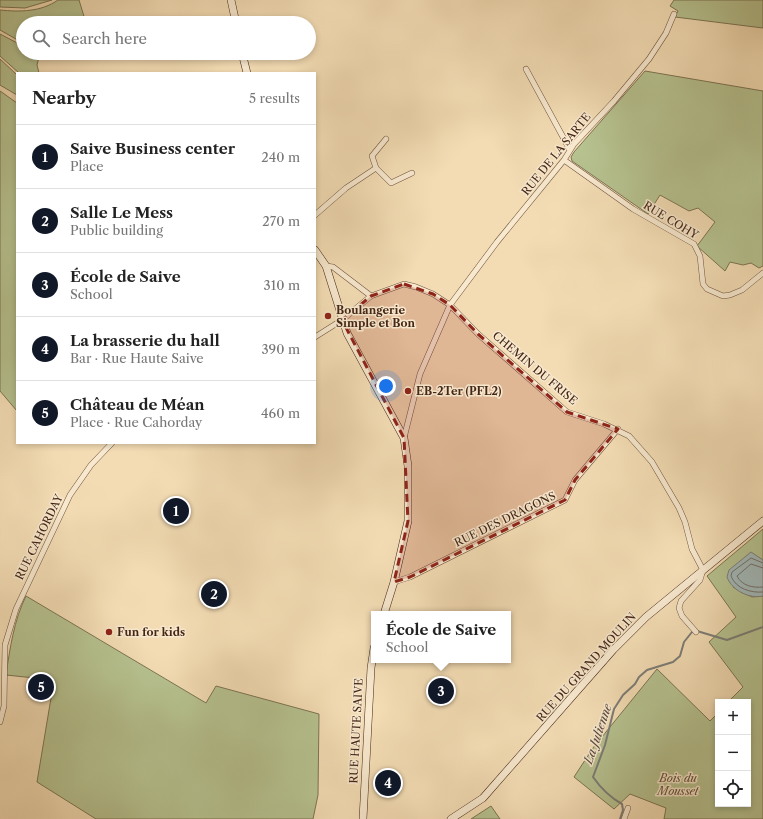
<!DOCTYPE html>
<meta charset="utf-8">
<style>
:root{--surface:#fff;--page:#f6f6f6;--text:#222;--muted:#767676;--line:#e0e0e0;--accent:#111827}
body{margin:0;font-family:"Libre Caslon Text",serif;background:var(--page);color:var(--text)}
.controls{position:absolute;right:12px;bottom:12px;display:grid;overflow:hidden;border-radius:0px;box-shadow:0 2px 6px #0003}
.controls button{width:36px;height:36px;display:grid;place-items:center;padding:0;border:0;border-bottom:1px solid var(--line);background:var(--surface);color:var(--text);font:20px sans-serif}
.you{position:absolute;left:386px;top:386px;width:14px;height:14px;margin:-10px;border:3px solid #fff;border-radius:50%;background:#1a73e8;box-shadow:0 0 0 6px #1a73e833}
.badge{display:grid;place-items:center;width:26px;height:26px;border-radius:50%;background:var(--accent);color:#fff;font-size:13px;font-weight:700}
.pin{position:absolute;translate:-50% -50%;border:2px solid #fff;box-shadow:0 1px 4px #0006}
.popup{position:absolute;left:371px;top:611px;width:140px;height:52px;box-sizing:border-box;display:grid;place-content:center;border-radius:0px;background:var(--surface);filter:drop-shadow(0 1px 3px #0005);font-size:13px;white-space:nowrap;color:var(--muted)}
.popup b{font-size:15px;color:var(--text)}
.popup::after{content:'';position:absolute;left:50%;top:100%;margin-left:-8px;border:8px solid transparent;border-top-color:var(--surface)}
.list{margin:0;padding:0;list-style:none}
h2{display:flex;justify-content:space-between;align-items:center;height:52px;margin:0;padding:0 16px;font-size:17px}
h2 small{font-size:13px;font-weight:400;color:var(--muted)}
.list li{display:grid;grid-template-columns:26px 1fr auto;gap:12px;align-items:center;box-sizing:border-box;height:64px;padding:0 16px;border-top:1px solid var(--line)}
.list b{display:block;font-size:15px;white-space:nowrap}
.list p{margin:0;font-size:13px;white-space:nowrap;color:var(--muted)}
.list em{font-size:13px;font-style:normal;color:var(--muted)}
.icon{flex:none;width:22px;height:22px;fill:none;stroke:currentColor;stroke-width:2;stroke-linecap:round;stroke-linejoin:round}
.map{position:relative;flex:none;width:763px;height:819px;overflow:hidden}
.search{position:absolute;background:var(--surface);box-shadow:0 2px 6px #0003;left:16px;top:16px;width:300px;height:44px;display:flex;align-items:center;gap:10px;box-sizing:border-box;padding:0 14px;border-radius:22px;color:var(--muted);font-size:15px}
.panel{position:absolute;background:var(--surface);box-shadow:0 2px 6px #0003;left:16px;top:72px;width:300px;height:372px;border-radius:0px}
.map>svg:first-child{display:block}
.green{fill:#b6c290;stroke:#7d7453}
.water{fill:#a1b8b9;stroke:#7c7d78}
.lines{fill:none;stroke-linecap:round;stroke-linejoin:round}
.shore{stroke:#726e68;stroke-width:1}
.stream{stroke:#7c7d78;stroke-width:2}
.street-casing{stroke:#70533e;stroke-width:6}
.secondary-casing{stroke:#442516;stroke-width:8}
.street{stroke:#f7e8ce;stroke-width:5}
.secondary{stroke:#f7e8ce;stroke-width:7}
.marked{fill:#8f2418;fill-opacity:0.2;stroke:#8f2418;stroke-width:3;stroke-dasharray:8 5;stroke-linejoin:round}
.poi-dot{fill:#8f2418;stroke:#f7e8ce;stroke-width:1.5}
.labels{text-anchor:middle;stroke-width:3;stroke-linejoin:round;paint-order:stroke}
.street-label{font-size:11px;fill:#442516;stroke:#f7e8ce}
.poi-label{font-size:11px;font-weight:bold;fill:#442516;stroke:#f7e8ce;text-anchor:start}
.park-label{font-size:11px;font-style:italic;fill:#604c34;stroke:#f7e8ce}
.water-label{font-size:12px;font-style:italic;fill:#5b4a3f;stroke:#f7e8ce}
</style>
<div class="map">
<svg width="763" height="819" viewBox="0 0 763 819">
<rect width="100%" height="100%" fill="#f3dcb4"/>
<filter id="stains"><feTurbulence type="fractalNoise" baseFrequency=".005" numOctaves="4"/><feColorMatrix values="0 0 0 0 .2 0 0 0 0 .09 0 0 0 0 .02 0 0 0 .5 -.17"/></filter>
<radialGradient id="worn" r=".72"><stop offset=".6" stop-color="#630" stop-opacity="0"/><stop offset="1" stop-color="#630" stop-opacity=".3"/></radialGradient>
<!-- green -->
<path class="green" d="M 0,0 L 52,0 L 25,8 L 0,7 Z
M 58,0 L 79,0 L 86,23 L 23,23 L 23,43 L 0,30 L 0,10 C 20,12 41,12 58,0 Z
M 674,0 L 763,0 L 763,28 L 675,17 L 678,11 L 670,6 Z
M 0,34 L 23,46 L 23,53 L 40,53 L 37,65 L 39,73 L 19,73 L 0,56 Z
M 0,59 L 17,75 L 17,95 L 0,85 Z
M 645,71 L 763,91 L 763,266 L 759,268 L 751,263 L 743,265 L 730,262 L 725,271 L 697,246 L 715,222 L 698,208 L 689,211 L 660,195 L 648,214 L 572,161 L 571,157 L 574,152 Z
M 0,91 L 17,103 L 17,411 L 0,391 Z
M 763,529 L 763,560 L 751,553 L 741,561 L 733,587 L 752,597 L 763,596 L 763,819 L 664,819 L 666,808 L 630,794 L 614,809 L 574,777 L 593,748 L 657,669 L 710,721 L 718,713 L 718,804 L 748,804 L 748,702 L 728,702 L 743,687 L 709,642 L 736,617 L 707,576 Z
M 26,596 L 206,703 L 216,686 L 319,714 L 318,795 L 313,819 L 96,819 L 37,782 L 54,680 L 6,675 C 10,648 14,620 26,596 Z
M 491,806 L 500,819 L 471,819 Z"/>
<!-- water -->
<path class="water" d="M 751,552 L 763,560 L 763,596 C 750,599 732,591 727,577 L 729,570 Z"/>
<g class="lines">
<!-- shore -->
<path class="shore" d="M 763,563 L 751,558 L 732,572 L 731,576 C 736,589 751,593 763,592
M 763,568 L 751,564 L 737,576 C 742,586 753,588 763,587"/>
<!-- stream -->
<path class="stream" d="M 620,819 L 623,810 L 622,804 C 611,798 600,787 593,777 L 605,745 L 614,709 L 623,695 L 635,684 L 639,677 L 647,670 L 673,662 L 680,656 L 684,642 L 692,632 L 697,631 L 727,640 L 763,627"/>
<!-- street casing -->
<g class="street-casing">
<path id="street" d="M 526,69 L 570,150
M 386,139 L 372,156 L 376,168 L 391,183 L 412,173
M 564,160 L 633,209 L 694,244 L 700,256 L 703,284 L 707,289 L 723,296 L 730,295 L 742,290 L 763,273
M 315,215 L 346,188 L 376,168
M 326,266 L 333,267 L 371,296
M 315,337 L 342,320 L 371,296 L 404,284 L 416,287 L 433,294 L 450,305 L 478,334 L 567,412 L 604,424 L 629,436 L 652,462 L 679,508 L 685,522 L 692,549 L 703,570 L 700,580 L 681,601 L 679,608 L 682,616 L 696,632
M 404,438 L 420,374 L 450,305 L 497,242 L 564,160 L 574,144 L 614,101 L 649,59 L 666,33 L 674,14
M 394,582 L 410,577 L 565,500 L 575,480 L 618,429
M 0,722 L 4,706 L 5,645 L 16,609 L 70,495 L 91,465 L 112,443
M 624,819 L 628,808"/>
</g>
<!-- secondary casing -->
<g class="secondary-casing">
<path id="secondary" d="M 231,0 L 236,23
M 242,53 L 247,73
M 315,250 L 326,266 L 347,333 L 404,438 L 408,466 L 408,521 L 394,582 L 384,614
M 363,819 L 371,668 L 374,648
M 451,819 L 483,798 L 613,650 L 646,617 L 763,521"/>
</g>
<!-- street -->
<use href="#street" class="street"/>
<!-- secondary -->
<use href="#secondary" class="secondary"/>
</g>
<!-- marked area -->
<path class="marked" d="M 404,284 L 433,294 L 450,305 L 478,334 L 567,412 L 618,429 L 575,480 L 565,500 L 410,577 L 394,582 L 408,521 L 404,438 L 342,320 L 371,296 Z"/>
<!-- markers -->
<g class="poi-dot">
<circle cx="328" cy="316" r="4"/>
<circle cx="408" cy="391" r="4"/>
<circle cx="109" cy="632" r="4"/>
</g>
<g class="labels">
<!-- street labels -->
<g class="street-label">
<text transform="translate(556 154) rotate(-51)" y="4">RUE DE LA SARTE</text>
<text transform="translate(671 220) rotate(31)" y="4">RUE COHY</text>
<text transform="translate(535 368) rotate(40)" y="4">CHEMIN DU FRISE</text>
<text transform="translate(505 519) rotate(-26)" y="4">RUE DES DRAGONS</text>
<text transform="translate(39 537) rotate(-64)" y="4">RUE CAHORDAY</text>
<text transform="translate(586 667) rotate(-48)" y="4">RUE DU GRAND MOULIN</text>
<text transform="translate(356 731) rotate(-87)" y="4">RUE HAUTE SAIVE</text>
</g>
<!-- poi labels -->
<g class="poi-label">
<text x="336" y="314">Boulangerie<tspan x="336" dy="13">Simple et Bon</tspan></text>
<text x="416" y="395">EB-2Ter (PFL2)</text>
<text x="117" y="636">Fun for kids</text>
</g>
<!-- park labels -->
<g class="park-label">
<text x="678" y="782">Bois du<tspan x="678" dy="13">Mousset</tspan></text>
</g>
<!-- water labels -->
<g class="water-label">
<text transform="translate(598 734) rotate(-71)" y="4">La Julienne</text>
</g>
</g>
<rect width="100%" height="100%" filter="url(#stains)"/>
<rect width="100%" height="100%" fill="url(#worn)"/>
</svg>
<div class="controls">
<button>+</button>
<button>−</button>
<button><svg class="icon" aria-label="locate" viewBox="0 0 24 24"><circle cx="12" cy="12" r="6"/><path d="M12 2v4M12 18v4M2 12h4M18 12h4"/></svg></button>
</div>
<div class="you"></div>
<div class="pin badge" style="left:176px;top:511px">1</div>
<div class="pin badge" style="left:214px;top:594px">2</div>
<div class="pin badge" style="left:441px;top:691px">3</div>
<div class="popup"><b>École de Saive</b>School</div>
<div class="pin badge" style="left:388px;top:783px">4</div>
<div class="pin badge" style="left:41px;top:687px">5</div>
<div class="search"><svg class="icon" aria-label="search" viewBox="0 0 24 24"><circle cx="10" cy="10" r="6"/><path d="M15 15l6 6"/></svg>Search here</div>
<section class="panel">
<h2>Nearby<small>5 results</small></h2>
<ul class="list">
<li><span class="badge">1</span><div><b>Saive Business center</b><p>Place</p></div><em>240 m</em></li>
<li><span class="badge">2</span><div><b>Salle Le Mess</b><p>Public building</p></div><em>270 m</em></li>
<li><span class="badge">3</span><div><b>École de Saive</b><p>School</p></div><em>310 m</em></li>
<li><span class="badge">4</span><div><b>La brasserie du hall</b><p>Bar · Rue Haute Saive</p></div><em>390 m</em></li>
<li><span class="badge">5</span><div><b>Château de Méan</b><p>Place · Rue Cahorday</p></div><em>460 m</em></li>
</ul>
</section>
</div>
